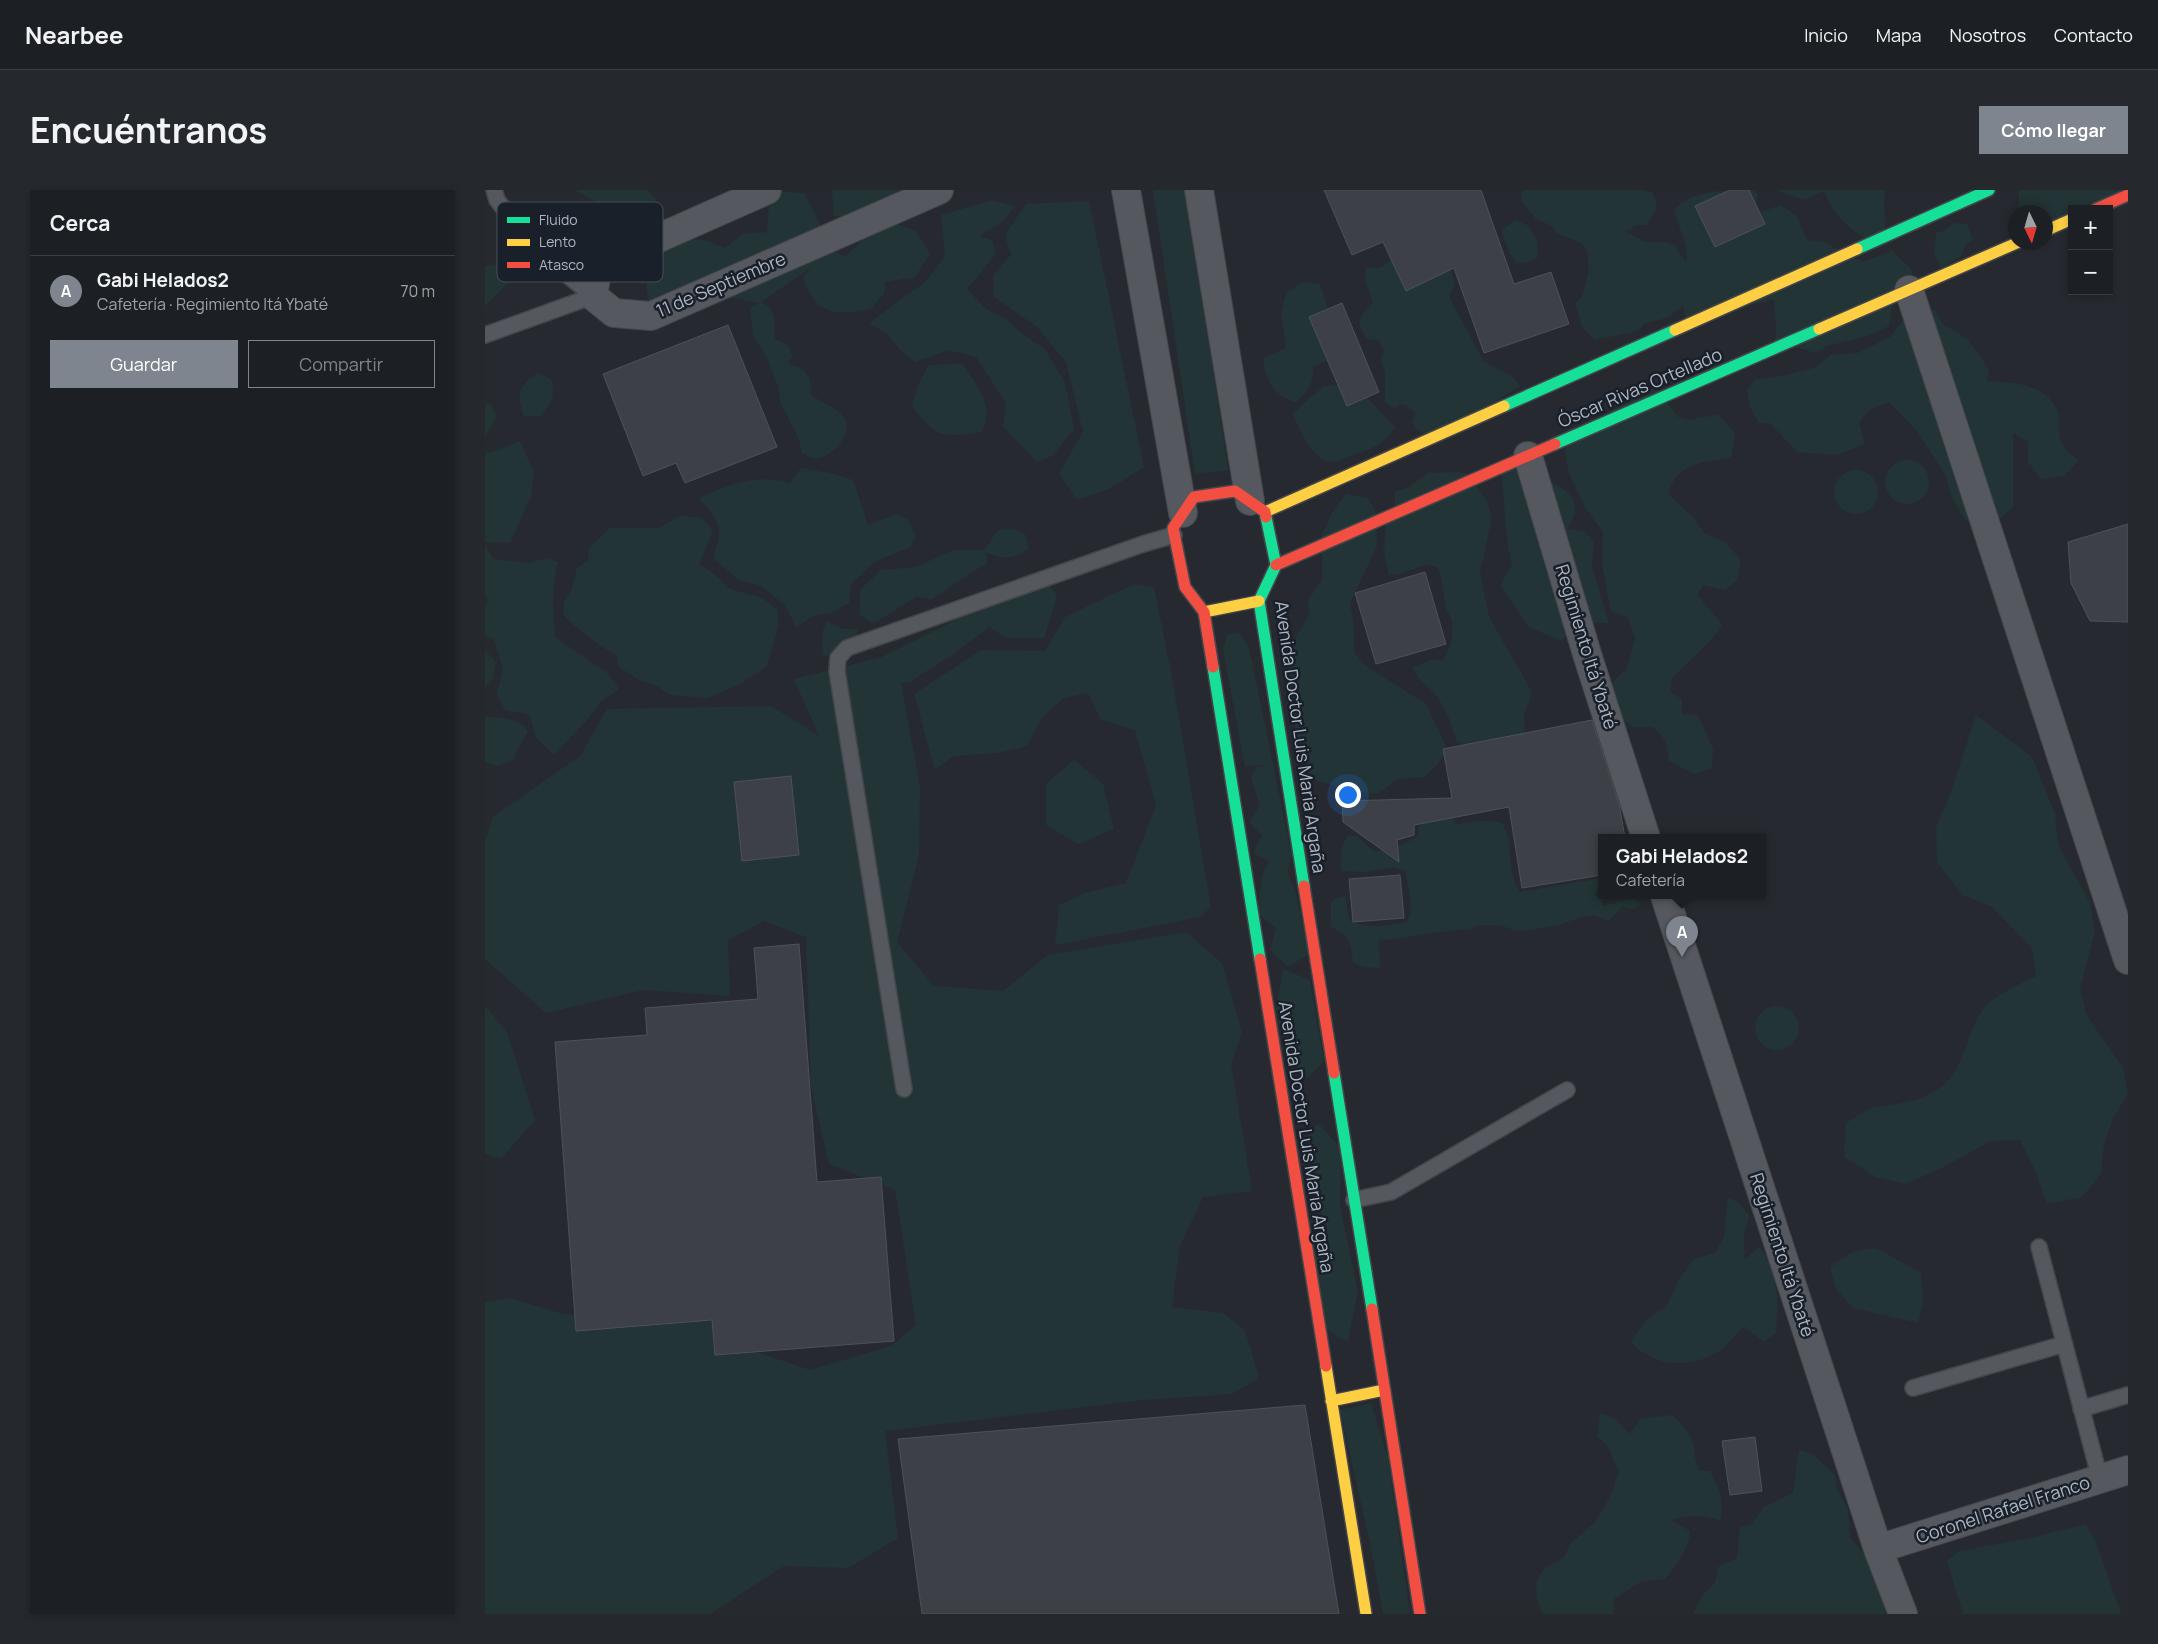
<!DOCTYPE html>
<html lang="es">
<meta charset="utf-8">
<style>
:root{--surface:#1c2024;--page:#25282c;--text:#f1f3f6;--muted:#a0a3a6;--line:#3a3e41;--accent:#7e858f}
body{margin:0;font-family:Manrope,sans-serif;background:var(--page);color:var(--text)}
.controls{position:absolute;right:15px;top:15px;display:grid;overflow:hidden;border-radius:0px;box-shadow:0 2px 8px #0003}
.controls button{width:45px;height:45px;display:grid;place-items:center;padding:0;border:0;border-bottom:1px solid var(--line);background:var(--surface);color:var(--text);font:25px sans-serif}
.compass{position:absolute;left:1523px;top:15px;width:45px;height:45px;border-radius:50%;background:var(--surface);box-shadow:0 2px 8px #0003;rotate:175deg}
.you{position:absolute;left:862px;top:604px;width:18px;height:18px;margin:-12px;border:4px solid #fff;border-radius:50%;background:#1a73e8;box-shadow:0 0 0 8px #1a73e833}
.badge{display:grid;place-items:center;width:32px;height:32px;border-radius:50%;background:var(--accent);color:#fff;font-size:16px;font-weight:700}
.pin{position:absolute;translate:-50% -41px;filter:drop-shadow(0 1px 2px #0008)}
.pin::after{content:'';position:absolute;top:26px;width:18px;height:15px;background:inherit;clip-path:polygon(0 0,100% 0,50% 100%)}
.popup{position:absolute;left:1113px;top:644px;width:168px;height:65px;box-sizing:border-box;display:grid;place-content:center;border-radius:0px;background:var(--surface);filter:drop-shadow(0 1px 4px #0005);font-size:16px;white-space:nowrap;color:var(--muted)}
.popup b{font-size:19px;color:var(--text)}
.popup::after{content:'';position:absolute;left:50%;top:100%;margin-left:-10px;border:10px solid transparent;border-top-color:var(--surface)}
.list{margin:0;padding:0;list-style:none}
h2{display:flex;justify-content:space-between;align-items:center;height:65px;margin:0;padding:0 20px;font-size:21px}
h2 small{font-size:16px;font-weight:400;color:var(--muted)}
.list li{display:grid;grid-template-columns:32px 1fr auto;gap:15px;align-items:center;box-sizing:border-box;height:70px;padding:0 20px;border-top:1px solid var(--line)}
.list b{display:block;font-size:19px;white-space:nowrap}
.list p{margin:0;font-size:16px;white-space:nowrap;color:var(--muted)}
.list em{font-size:16px;font-style:normal;color:var(--muted)}
.actions{display:flex;gap:10px;padding:15px 20px}
.actions a{flex:1;padding:11px 0;border:1px solid var(--accent);border-radius:0px;text-align:center;font-size:18px;color:var(--accent)}
.actions .main{background:var(--accent);color:#fff}
.map{position:relative;flex:none;width:1643px;height:1424px;overflow:hidden;border-radius:0px}
header{display:flex;align-items:center;gap:30px;box-sizing:border-box;height:70px;padding:0 25px;background:var(--surface);border-bottom:1px solid var(--line)}
header strong{font-size:24px}
nav{display:flex;gap:28px;margin-inline-start:auto;font-size:18px}
.intro{display:flex;align-items:center;justify-content:space-between;box-sizing:border-box;height:120px;padding:0 30px}
h1{margin:0;font-size:35px}
.button{padding:12px 22px;border-radius:0px;background:var(--accent);color:#fff;font-size:18px;font-weight:700}
main{display:flex;gap:30px;padding:0 30px}
aside{flex:1;background:var(--surface);border-radius:0px;box-shadow:0 2px 8px #0003}
.map>svg:first-child{display:block}
.green{fill:#233436}
.building{fill:#3d4147;stroke:#4d5158}
.lines{fill:none;stroke-linecap:round;stroke-linejoin:round}
.lane-casing{stroke:#43464b;stroke-width:18}
.street-casing{stroke:#43464b;stroke-width:30}
.fast-casing{stroke:#43464b;stroke-width:14}
.slow-casing{stroke:#43464b;stroke-width:14}
.jam-casing{stroke:#43464b;stroke-width:14}
.lane{stroke:#55585e;stroke-width:15}
.street{stroke:#55585e;stroke-width:28}
.fast{stroke:#16e098;stroke-width:11}
.slow{stroke:#ffcf43;stroke-width:11}
.jam{stroke:#f24e42;stroke-width:11}
.labels{text-anchor:middle;stroke-width:5;stroke-linejoin:round;paint-order:stroke}
.street-label{font-size:18px;fill:#aeb6c2;stroke:#19202a}
.key{fill:#19202a;stroke:#464d58;stroke-width:1}
.key-label{font-size:14px;fill:#aeb6c2}
</style>
<header>
<strong>Nearbee</strong>
<nav><a>Inicio</a><a>Mapa</a><a>Nosotros</a><a>Contacto</a></nav>
</header>
<div class="intro"><h1>Encuéntranos</h1><a class="button">Cómo llegar</a></div>
<main>
<aside>
<h2>Cerca<small></small></h2>
<ul class="list">
<li><span class="badge">A</span><div><b>Gabi Helados2</b><p>Cafetería · Regimiento Itá Ybaté</p></div><em>70 m</em></li>
</ul>
<div class="actions"><a class="main">Guardar</a><a>Compartir</a></div>
</aside>
<div class="map">
<svg width="1643" height="1424" viewBox="0 0 1643 1424">
<rect width="100%" height="100%" fill="#262a30"/>
<!-- green -->
<path class="green" d="M 90,0 L 162,0 L 171,9 L 169,22 L 153,31 L 138,19 L 116,14 Z
M 285,0 L 320,4 L 344,52 L 341,57 L 360,67 L 398,30 L 349,26 L 347,0 L 469,0 L 399,30 L 431,41 L 445,64 L 430,87 L 400,92 L 399,103 L 386,119 C 350,126 331,125 318,88 L 327,77 L 276,112 C 293,119 289,134 290,149 C 300,155 306,153 307,167 L 303,171 L 306,176 C 321,176 324,187 327,199 L 325,204 C 336,213 352,216 360,229 C 369,245 343,272 327,268 C 324,268 320,264 317,263 L 314,249 L 295,211 L 293,197 L 282,168 L 268,145 L 265,118 L 275,113 L 222,103 L 166,126 L 161,94 L 173,47 L 219,50 L 240,58 L 258,44 L 282,42 Z
M 668,0 L 702,0 L 743,280 L 710,284 Z
M 1038,0 L 1157,0 L 1168,3 L 1172,17 L 1162,35 L 1152,35 L 1141,41 L 1159,52 L 1180,52 L 1190,55 L 1195,65 L 1201,71 C 1206,61 1192,33 1189,20 C 1205,0 1244,0 1269,0 L 1273,5 L 1269,25 L 1295,15 L 1311,25 L 1322,50 L 1338,52 L 1378,72 L 1407,61 L 1426,79 L 1429,90 L 1407,113 L 1404,136 L 1382,146 L 1342,156 L 1331,163 L 1290,151 L 1291,139 L 1289,109 L 1201,133 L 1198,116 L 1182,128 L 1160,133 L 1153,141 L 1110,150 L 1098,138 L 1090,114 L 1097,107 L 1104,79 L 1102,61 L 1097,53 L 1071,43 L 1067,36 L 1051,29 L 1036,10 Z
M 1290,0 L 1400,0 C 1398,15 1401,29 1400,45 L 1386,51 C 1364,40 1348,25 1339,1 L 1320,10 Z
M 1534,0 L 1643,0 L 1610,19 L 1587,19 L 1561,44 L 1560,22 L 1534,22 Z
M 507,10 L 530,16 L 517,32 L 494,46 L 507,50 L 511,64 L 482,99 L 500,118 L 522,130 L 536,143 L 560,159 L 580,193 L 589,239 L 567,266 L 552,272 L 518,236 L 521,213 L 491,167 L 462,160 L 431,172 L 415,160 L 403,144 L 384,133 L 440,92 L 460,67 L 456,25 Z
M 604,11 L 659,277 L 626,298 L 592,310 L 574,283 L 598,242 L 581,172 L 552,137 L 509,107 L 508,85 L 526,65 L 520,45 L 541,14 Z
M 1030,30 L 1044,36 L 1052,51 L 1053,67 L 1040,73 L 1032,73 L 1025,64 L 1016,41 Z
M 1469,33 L 1482,34 L 1488,49 L 1481,55 L 1475,67 L 1456,78 L 1449,63 L 1451,43 L 1461,40 Z
M 904,58 L 962,74 L 970,93 L 964,107 L 999,172 L 1027,186 L 1035,196 L 948,250 L 929,237 L 927,231 L 931,223 L 921,215 L 915,214 L 909,219 L 900,212 L 900,183 L 896,168 L 899,161 L 894,151 L 881,148 L 874,134 L 878,123 L 888,113 L 881,92 L 880,78 L 895,78 L 905,71 Z
M 7,75 L 23,83 L 22,94 L 0,116 L 0,76 Z
M 817,92 L 835,95 L 842,116 L 851,129 L 845,169 L 828,177 C 830,192 822,204 810,212 C 787,205 781,190 778,168 L 801,158 L 796,123 L 801,103 Z
M 1450,120 L 1458,134 L 1483,150 L 1492,162 L 1504,180 L 1502,191 C 1527,192 1564,194 1573,223 C 1576,231 1572,245 1577,254 C 1579,259 1589,266 1593,271 L 1579,286 L 1556,289 L 1543,272 L 1543,252 L 1528,243 L 1528,317 L 1516,328 L 1481,331 L 1466,306 L 1461,286 L 1432,241 L 1405,213 C 1390,215 1383,221 1374,233 L 1380,254 L 1351,265 L 1312,262 L 1285,233 L 1274,233 L 1265,217 L 1262,200 L 1270,190 L 1301,185 L 1332,177 L 1345,165 L 1373,163 L 1405,147 L 1424,124 Z
M 477,174 C 491,193 512,219 496,242 C 458,248 451,248 427,216 L 433,195 L 444,175 Z
M 52,183 L 66,189 C 71,206 67,214 55,226 L 39,226 C 31,203 33,198 52,183 Z
M 849,195 L 874,199 L 910,237 C 899,253 889,259 870,264 C 862,266 856,272 848,272 C 827,272 815,238 807,224 L 839,196 Z
M 1153,197 L 1173,200 L 1193,227 L 1205,230 L 1233,224 L 1250,243 L 1246,267 C 1218,274 1192,271 1183,304 L 1208,327 L 1219,343 L 1240,352 L 1256,370 L 1252,390 L 1240,400 L 1218,395 L 1212,405 L 1238,435 L 1221,455 L 1187,488 L 1185,502 L 1197,509 L 1197,524 L 1213,525 L 1228,559 L 1227,578 L 1209,584 L 1184,571 L 1181,551 L 1168,537 L 1147,537 C 1130,521 1129,515 1127,493 L 1142,478 L 1150,448 L 1143,428 L 1126,421 L 1117,374 L 1118,342 L 1101,319 L 1086,288 L 1082,275 L 1080,247 L 1144,211 Z
M 0,213 L 6,215 L 12,226 L 0,247 Z
M 35,251 L 49,283 L 46,307 L 25,353 L 0,352 L 0,262 L 6,263 Z
M1400 292a22 22 0 1 1 44 0a22 22 0 1 1-44 0Z
M 1016,276 C 1044,284 1114,296 1082,339 L 1100,342 L 1109,352 L 1107,375 L 1124,434 C 1105,430 1088,437 1076,451 L 1044,437 L 1015,395 L 1027,375 C 1019,342 1020,310 1016,276 Z
M 316,278 L 349,284 L 368,290 L 383,335 L 411,324 L 422,328 L 431,346 L 425,357 L 389,372 L 366,394 L 364,413 L 348,422 L 328,426 L 311,437 L 300,415 L 276,396 L 254,390 L 228,368 C 239,334 236,335 214,308 C 245,295 270,283 305,293 Z
M1349 302a22 22 0 1 1 44 0a22 22 0 1 1-44 0Z
M 969,282 L 982,283 L 1002,311 L 1007,327 L 995,382 L 1004,427 L 1047,502 L 1039,526 L 1040,544 L 992,566 L 971,550 C 967,534 959,513 947,501 C 936,490 934,491 928,477 L 946,470 L 958,470 C 966,458 970,443 966,428 C 964,423 960,419 960,413 C 958,400 958,390 953,378 L 943,374 L 915,384 L 904,385 L 899,364 L 901,330 L 910,318 L 910,302 L 924,297 L 943,283 Z
M 861,304 L 882,308 L 890,319 L 891,330 L 892,356 L 865,413 L 869,436 L 869,463 L 882,477 L 941,514 L 962,559 L 952,575 L 939,587 L 913,589 L 892,604 L 867,601 L 820,587 L 813,565 L 812,546 L 806,514 L 804,460 L 824,425 L 823,410 L 837,390 L 837,345 L 847,322 Z
M 200,326 L 217,328 L 228,340 L 214,374 L 228,383 L 245,399 L 277,408 L 293,420 L 293,437 L 282,476 L 257,493 L 222,508 L 185,505 L 172,496 L 156,491 L 134,477 L 132,466 C 113,454 93,441 78,424 L 79,411 L 86,401 L 92,378 L 104,370 L 103,359 L 125,338 L 174,338 L 193,327 Z
M 528,339 L 540,344 L 544,358 C 528,370 518,369 500,362 L 503,372 L 447,409 L 431,407 L 388,434 L 375,424 L 375,400 L 396,380 L 431,377 L 468,360 L 499,360 L 513,340 Z
M 0,355 L 8,369 L 44,373 L 62,368 L 73,372 C 66,397 68,422 70,447 L 122,483 L 134,499 L 114,513 L 103,529 L 69,565 L 51,547 L 45,525 L 20,520 L 12,503 L 18,479 L 9,449 L 0,446 L 0,416 L 4,410 L 0,406 Z
M 563,393 L 572,406 L 559,448 L 521,448 L 504,437 L 471,462 L 425,492 L 416,493 L 435,598 L 434,665 L 412,752 L 449,796 L 518,801 L 563,765 L 701,742 L 737,773 L 757,842 L 746,875 L 767,1001 L 718,1007 L 695,1056 L 687,1117 L 738,1123 L 760,1140 L 774,1188 L 747,1204 L 657,1210 L 400,1241 L 413,1348 L 363,1378 L 299,1376 L 225,1424 L 0,1424 L 0,1112 L 26,1108 L 78,1124 L 267,1134 L 268,1161 L 325,1180 L 406,1156 L 431,1135 L 410,1000 L 344,974 L 326,897 L 321,747 L 279,731 L 243,750 L 245,806 L 158,800 L 61,823 L 0,769 L 0,652 L 8,627 L 96,565 L 122,519 L 286,516 L 334,546 L 309,489 L 397,467 L 530,400 Z
M 649,394 L 669,397 L 686,482 L 726,717 L 715,727 L 570,755 L 574,715 L 600,703 L 641,693 L 671,615 L 650,540 L 616,530 L 603,503 L 579,508 L 557,527 L 542,556 L 513,563 L 468,566 L 450,580 L 429,504 L 496,460 L 560,461 L 580,427 Z
M 342,431 L 358,439 L 372,439 L 375,460 C 362,469 353,468 338,465 L 337,443 Z
M 755,443 L 764,458 L 807,666 L 802,683 L 810,700 L 824,764 L 803,777 L 785,760 L 791,738 L 772,723 L 777,686 L 784,671 L 768,663 L 777,646 L 764,632 L 775,615 L 766,588 L 771,577 L 781,575 L 760,576 L 738,460 L 742,445 Z
M 0,460 L 11,472 L 7,491 L 0,497 Z
M 1491,525 L 1547,567 L 1570,624 L 1573,655 L 1605,713 L 1610,741 L 1595,799 L 1602,826 L 1638,878 L 1643,904 L 1628,928 L 1619,955 L 1616,984 L 1597,1007 L 1562,1014 L 1550,980 L 1535,950 L 1506,951 L 1455,979 L 1420,994 L 1391,987 L 1359,966 L 1361,933 C 1369,928 1378,921 1388,918 C 1408,914 1431,913 1450,901 C 1480,884 1479,847 1497,821 C 1507,806 1536,794 1551,786 L 1547,758 L 1507,717 L 1478,705 L 1452,672 L 1451,637 L 1465,605 Z
M 0,526 C 14,528 35,528 43,541 L 28,569 L 14,576 L 0,572 Z
M 589,570 L 618,594 L 629,639 L 593,654 L 561,635 L 561,594 Z
M 945,607 L 954,608 L 971,634 C 988,632 1003,628 1018,634 C 1020,640 1024,647 1024,653 C 1026,669 1025,688 1035,702 L 1117,688 L 1117,695 L 1109,704 L 1116,708 L 1118,716 L 1148,708 L 1156,714 L 1148,719 L 1137,717 L 1123,731 L 1110,725 L 1096,727 L 1074,735 L 1045,740 L 1031,741 L 1015,735 L 993,735 L 988,739 L 961,741 L 894,751 L 895,778 L 878,777 L 868,772 C 866,753 865,744 846,737 L 846,712 L 851,708 L 860,706 L 864,730 C 882,739 902,736 922,732 C 932,718 921,696 921,681 L 909,677 L 880,682 L 856,681 C 855,667 856,657 863,645 L 872,647 L 890,662 L 919,654 L 933,646 L 935,619 Z
M 798,779 L 825,790 L 839,871 L 822,888 L 800,863 L 791,819 Z
M1270 838a22 22 0 1 1 44 0a22 22 0 1 1-44 0Z
M 0,816 L 22,842 L 50,930 L 16,969 L 0,963 Z
M 833,933 L 856,958 L 855,1016 L 873,1102 L 863,1151 L 856,1149 L 833,1133 L 822,1074 L 842,1039 L 813,959 Z
M 1243,1007 L 1255,1014 L 1264,1025 L 1259,1046 L 1260,1069 L 1274,1057 C 1295,1080 1293,1113 1291,1143 L 1279,1152 L 1259,1136 C 1252,1143 1242,1156 1235,1161 C 1206,1179 1169,1178 1146,1152 L 1161,1130 L 1182,1116 L 1194,1089 L 1208,1070 L 1230,1063 L 1239,1047 Z
M 1391,1058 L 1436,1083 L 1438,1113 L 1433,1133 L 1368,1118 L 1351,1099 L 1345,1078 C 1362,1063 1369,1060 1391,1058 Z
M 886,1213 L 903,1268 L 925,1424 L 898,1424 L 886,1358 L 855,1220 Z
M 1115,1223 L 1130,1229 L 1145,1244 L 1155,1229 L 1187,1225 C 1196,1233 1205,1242 1208,1254 C 1210,1265 1209,1269 1215,1281 L 1225,1281 C 1234,1299 1240,1310 1235,1331 C 1217,1324 1205,1324 1186,1330 L 1205,1341 C 1203,1361 1192,1375 1180,1389 L 1157,1391 L 1129,1409 L 1128,1424 L 1058,1424 C 1051,1411 1046,1390 1061,1378 C 1066,1374 1073,1371 1079,1368 L 1085,1354 L 1110,1332 L 1124,1309 L 1134,1282 L 1122,1255 L 1112,1247 Z
M 1314,1260 L 1326,1263 L 1350,1285 L 1352,1299 L 1363,1318 L 1365,1347 L 1387,1374 L 1401,1424 L 1208,1424 L 1218,1404 L 1230,1393 L 1233,1377 L 1252,1368 L 1255,1337 L 1268,1334 L 1278,1317 L 1308,1303 Z
M 1601,1334 L 1611,1352 L 1636,1424 L 1478,1424 L 1462,1371 L 1474,1361 L 1541,1349 Z"/>
<!-- building -->
<path class="building" d="M 839,0 L 996,0 L 1029,94 L 1066,82 L 1084,134 L 999,163 L 969,78 L 921,101 L 898,52 L 867,65 Z
M 1245,0 L 1264,0 L 1280,34 L 1230,57 L 1210,16 Z
M 857,113 L 894,202 L 862,216 L 824,127 Z
M 243,135 L 292,257 L 200,293 L 191,273 L 158,286 L 118,184 Z
M 1643,334 L 1643,432 L 1605,431 L 1586,393 L 1583,352 Z
M 940,382 L 961,454 L 891,474 L 870,403 Z
M 1107,530 L 1134,614 L 1140,648 L 1117,648 L 1117,685 L 1037,698 L 1024,617 L 929,635 L 929,645 L 912,650 L 914,672 L 858,632 L 857,611 L 967,608 L 958,559 Z
M 306,586 L 314,665 L 257,671 L 249,592 Z
M 915,685 L 919,728 L 868,732 L 864,689 Z
M 314,754 L 332,992 L 396,987 L 409,1151 L 230,1165 L 227,1130 L 91,1141 L 70,852 L 162,845 L 160,818 L 273,809 L 269,758 Z
M 820,1215 L 854,1424 L 437,1424 L 413,1249 Z
M 1270,1247 L 1277,1301 L 1245,1305 L 1237,1251 Z"/>
<g class="lines">
<!-- lane casing -->
<g class="lane-casing">
<path id="lane" d="M 9,0 L 12,10 L 51,60 L 108,106
M 0,145 L 108,106
M 419,899 L 352,481 L 353,468 L 362,458 L 658,354 L 689,345
M 869,1010 L 906,1002 L 1082,900
M 1554,1057 L 1615,1289
M 1428,1198 L 1579,1154
M 1596,1219 L 1643,1205"/>
</g>
<!-- street casing -->
<g class="street-casing">
<path id="street" d="M 282,0 L 113,75 L 108,106 L 129,123 L 166,126 L 454,0
M 641,0 L 698,323
M 714,0 L 765,311
M 1424,100 L 1643,770
M 1043,266 L 1102,464 L 1161,648
M 1180,706 L 1393,1359 L 1418,1424
M 1393,1359 L 1643,1280"/>
</g>
<!-- fast casing -->
<g class="fast-casing">
<path id="fast" d="M 1372,59 L 1504,0
M 1019,216 L 1190,140
M 1070,254 L 1334,139
M 781,327 L 791,375 L 774,411 L 819,696
M 728,477 L 775,769
M 849,883 L 887,1119"/>
</g>
<!-- slow casing -->
<g class="slow-casing">
<path id="slow" d="M 1560,41 L 1587,29
M 1334,139 L 1534,52
M 1190,140 L 1372,59
M 780,322 L 1019,216
M 719,422 L 774,411
M 841,1176 L 881,1424
M 846,1211 L 899,1200"/>
</g>
<!-- jam casing -->
<g class="jam-casing">
<path id="jam" d="M 1611,19 L 1643,5
M 791,375 L 1070,254
M 728,477 L 719,422 L 700,397 L 688,338 L 709,307 L 750,301 L 780,322 L 781,327
M 819,696 L 849,883
M 775,769 L 841,1176
M 887,1119 L 935,1424"/>
</g>
<!-- lane -->
<use href="#lane" class="lane"/>
<!-- street -->
<use href="#street" class="street"/>
<!-- fast -->
<use href="#fast" class="fast"/>
<!-- slow -->
<use href="#slow" class="slow"/>
<!-- jam -->
<use href="#jam" class="jam"/>
</g>
<g class="labels">
<!-- street labels -->
<g class="street-label">
<text transform="translate(236 95) rotate(-23)" y="6">11 de Septiembre</text>
<text transform="translate(1155 198) rotate(-23)" y="6">Óscar Rivas Ortellado</text>
<text transform="translate(1101 457) rotate(73)" y="6">Regimiento Itá Ybaté</text>
<text transform="translate(815 547) rotate(82)" y="6">Avenida Doctor Luis Maria Argaña</text>
<text transform="translate(821 947) rotate(81)" y="6">Avenida Doctor Luis Maria Argaña</text>
<text transform="translate(1297 1065) rotate(72)" y="6">Regimiento Itá Ybaté</text>
<text transform="translate(1518 1320) rotate(-18)" y="6">Coronel Rafael Franco</text>
</g>
</g>
<!-- legend -->
<rect x="12" y="12" width="166" height="80" rx="8" class="key"/>
<rect x="22" y="27" width="23" height="6" fill="#16e098"/>
<rect x="22" y="49" width="23" height="7" fill="#ffcf43"/>
<rect x="22" y="72" width="23" height="6" fill="#f24e42"/>
<g class="key-label">
<text x="54" y="35">Fluido</text>
<text x="54" y="57">Lento</text>
<text x="54" y="80">Atasco</text>
</g>
</svg>
<div class="controls">
<button>+</button>
<button>−</button>
</div>
<svg class="compass" viewBox="-18 -18 36 36"><path d="M0-13l5 13h-10z" fill="#e53935"/><path d="M0 13l5-13h-10z" fill="#a0a3a6"/></svg>
<div class="you"></div>
<div class="pin badge" style="left:1197px;top:767px">A</div>
<div class="popup"><b>Gabi Helados2</b>Cafetería</div>
</div>
</main>
